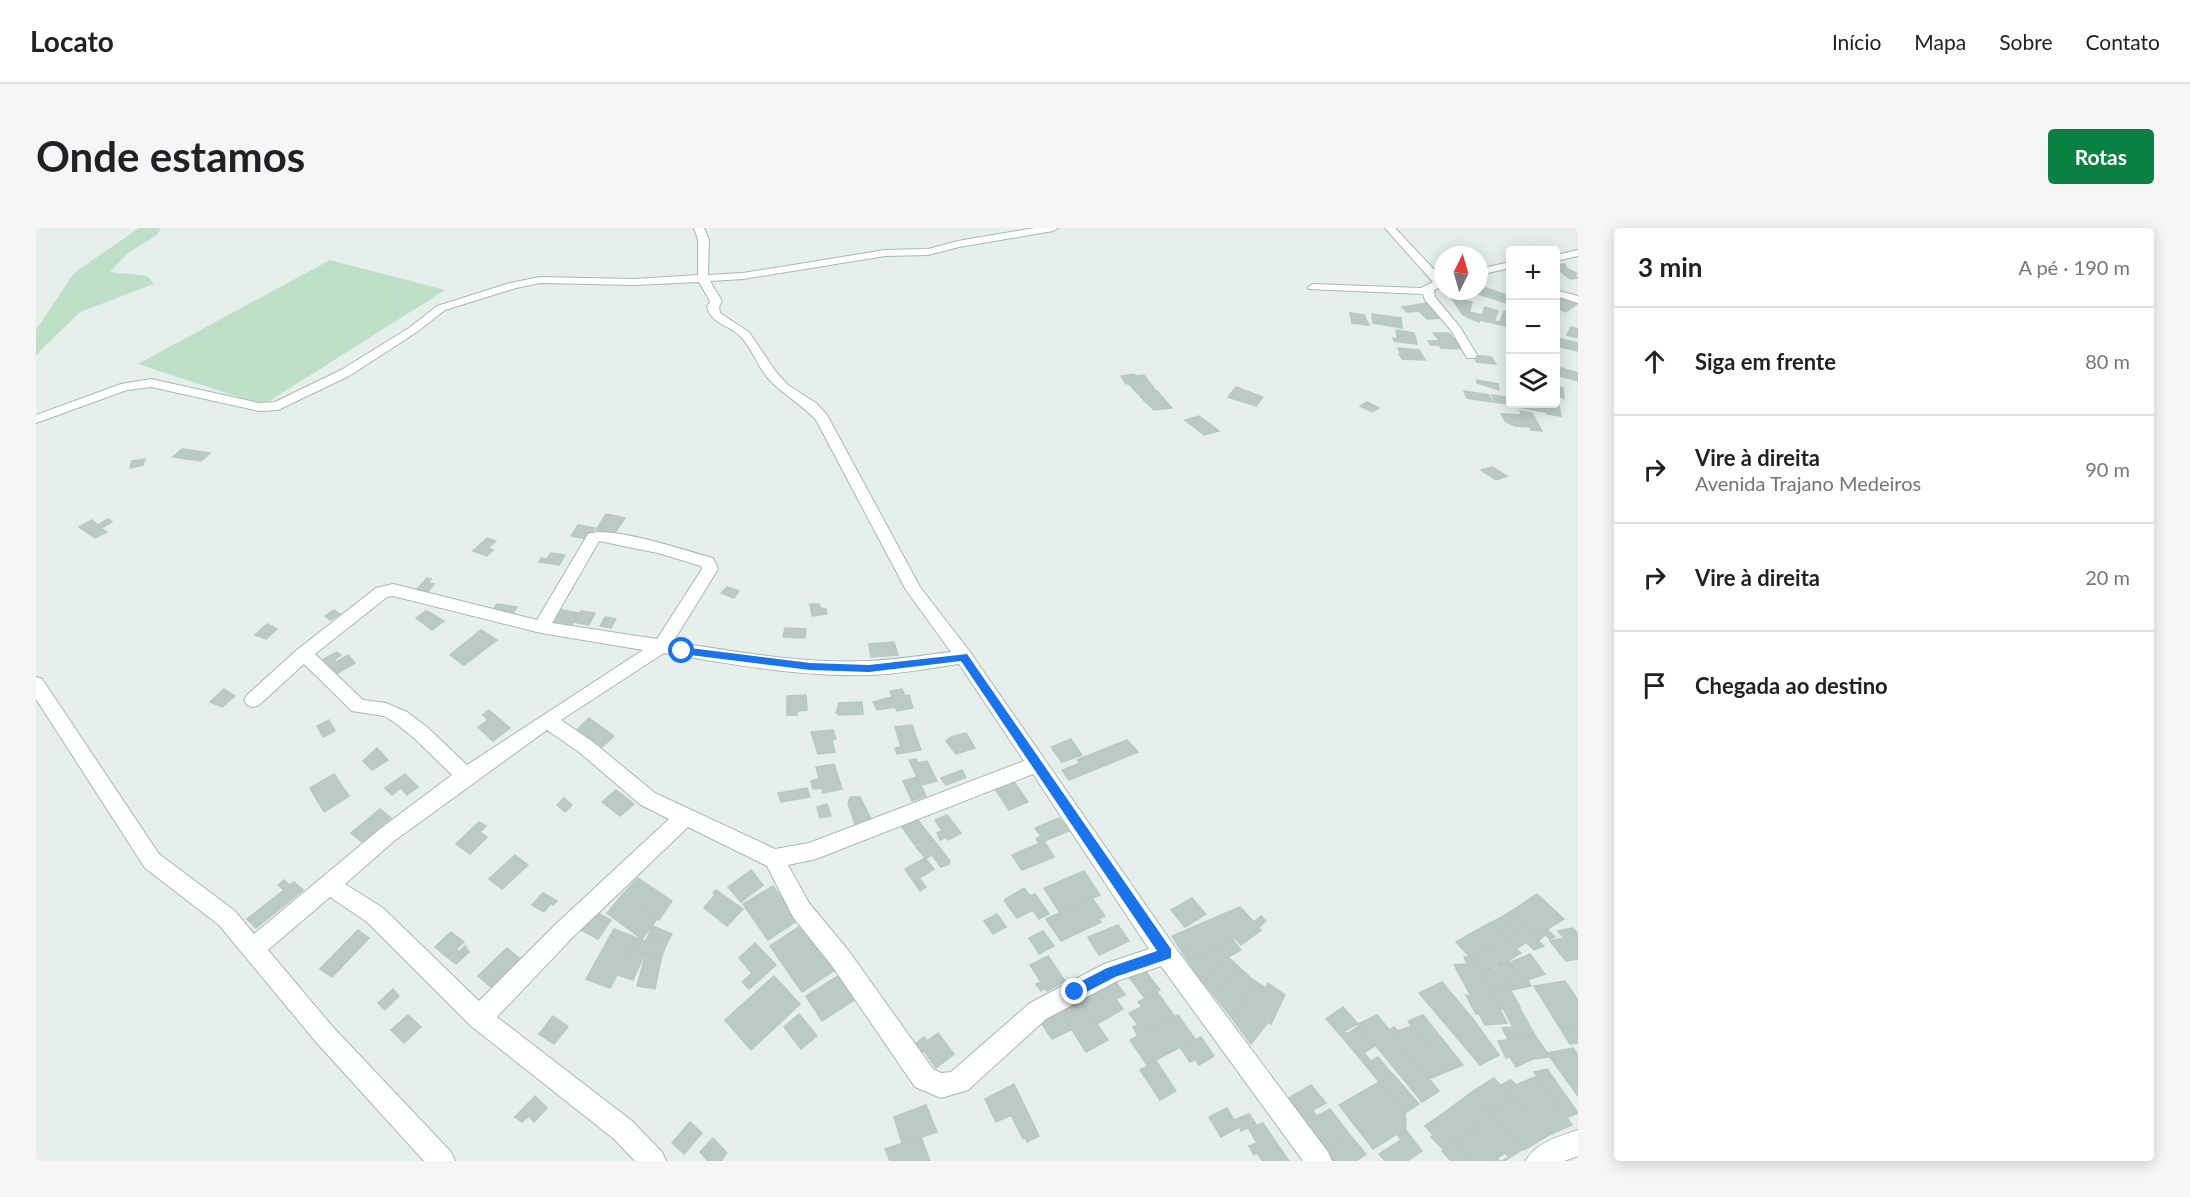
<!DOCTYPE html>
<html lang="pt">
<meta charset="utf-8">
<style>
:root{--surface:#fff;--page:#f6f6f6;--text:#202124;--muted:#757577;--line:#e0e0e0;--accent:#0b8043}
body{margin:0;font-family:Lato,sans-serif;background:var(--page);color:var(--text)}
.controls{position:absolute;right:18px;top:18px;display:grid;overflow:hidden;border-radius:6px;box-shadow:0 3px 15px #0003}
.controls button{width:54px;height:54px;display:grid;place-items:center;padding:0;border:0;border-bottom:2px solid var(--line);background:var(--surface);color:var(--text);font:30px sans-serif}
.compass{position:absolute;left:1398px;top:18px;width:54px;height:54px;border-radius:50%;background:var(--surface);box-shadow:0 3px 15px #0003;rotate:5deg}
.stop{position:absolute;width:18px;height:18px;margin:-14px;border:4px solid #1a73e8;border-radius:50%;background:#fff}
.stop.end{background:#1a73e8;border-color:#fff;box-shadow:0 2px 6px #0008}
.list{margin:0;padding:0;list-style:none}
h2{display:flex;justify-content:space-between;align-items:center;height:78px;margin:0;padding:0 24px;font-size:26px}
h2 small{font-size:20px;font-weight:400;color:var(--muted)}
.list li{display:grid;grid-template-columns:39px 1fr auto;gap:18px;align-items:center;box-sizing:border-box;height:108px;padding:0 24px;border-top:2px solid var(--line)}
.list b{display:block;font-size:22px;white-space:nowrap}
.list p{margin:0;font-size:20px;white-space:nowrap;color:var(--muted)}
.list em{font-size:20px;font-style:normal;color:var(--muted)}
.icon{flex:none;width:33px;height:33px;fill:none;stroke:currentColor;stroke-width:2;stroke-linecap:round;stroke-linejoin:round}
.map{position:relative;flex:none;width:1542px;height:933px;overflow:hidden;border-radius:6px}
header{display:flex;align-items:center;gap:36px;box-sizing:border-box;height:84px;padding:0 30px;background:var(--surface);border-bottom:2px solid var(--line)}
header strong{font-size:28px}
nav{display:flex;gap:33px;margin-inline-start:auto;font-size:21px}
.intro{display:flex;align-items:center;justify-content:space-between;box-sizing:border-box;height:144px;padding:0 36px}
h1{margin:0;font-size:42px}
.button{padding:15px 27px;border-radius:6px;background:var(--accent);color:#fff;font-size:21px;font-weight:700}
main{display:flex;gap:36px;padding:0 36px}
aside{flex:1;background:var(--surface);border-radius:6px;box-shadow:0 3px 15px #0003}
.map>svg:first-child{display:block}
.green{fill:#bfe0c8}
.building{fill:#bbcac4;stroke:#b8c9c2;stroke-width:1.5}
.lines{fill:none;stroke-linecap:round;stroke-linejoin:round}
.minor-casing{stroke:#a8b8b2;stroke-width:2}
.minor{fill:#fff;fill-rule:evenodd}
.route{fill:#1a73e8}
</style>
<header>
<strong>Locato</strong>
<nav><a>Início</a><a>Mapa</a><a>Sobre</a><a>Contato</a></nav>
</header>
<div class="intro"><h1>Onde estamos</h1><a class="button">Rotas</a></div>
<main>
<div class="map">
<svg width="1542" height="933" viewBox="0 0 1542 933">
<rect width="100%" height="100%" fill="#e6efeb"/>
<!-- green -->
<path class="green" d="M 103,0 L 125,0 L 121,7 L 92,25 L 74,44 L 111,48 L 118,56 L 44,84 L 0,127 L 0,102 L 38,45 Z
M 294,32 L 409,62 L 227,177 L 102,136 Z"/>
<!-- building -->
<path class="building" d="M 1529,36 L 1530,40 L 1542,46 L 1537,46 L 1542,50 L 1534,51 L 1520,40 L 1520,37 Z
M 1450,60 L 1470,67 L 1474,71 L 1445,63 Z
M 1443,62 L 1472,72 L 1473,73 L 1470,75 L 1439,65 Z
M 1520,67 L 1542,74 L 1542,75 L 1530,84 L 1524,82 L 1520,84 Z
M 1415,69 L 1436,74 L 1432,88 L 1427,87 Z
M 1391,75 L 1406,90 L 1391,91 L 1383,83 L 1371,84 L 1366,79 Z
M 1449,79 L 1462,83 L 1458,93 L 1464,94 L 1468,83 L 1474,84 L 1474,99 L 1444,92 L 1443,94 L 1431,89 L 1433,84 L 1446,87 Z
M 1314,85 L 1328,87 L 1333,97 L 1316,95 Z
M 1336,86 L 1365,90 L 1366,100 L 1337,95 Z
M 1535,99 L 1542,101 L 1542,110 L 1531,107 Z
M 1360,102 L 1378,105 L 1380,111 L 1361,108 Z
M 1397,105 L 1413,105 L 1426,121 L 1405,120 L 1403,117 L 1395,117 L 1392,113 L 1404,113 Z
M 1361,108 L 1380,111 L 1381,116 L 1358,113 L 1357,110 L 1361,111 Z
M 1521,110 L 1542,115 L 1542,123 L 1520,118 Z
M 1362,120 L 1383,122 L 1386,127 L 1364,124 Z
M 1363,126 L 1386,127 L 1389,132 L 1366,131 Z
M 1436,127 L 1455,129 L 1460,136 L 1441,134 Z
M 1525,140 L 1542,145 L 1542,153 L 1524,148 Z
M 1098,146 L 1103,153 L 1090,156 L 1085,148 Z
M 1108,147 L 1120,163 L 1101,165 L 1093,156 L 1093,154 L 1103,153 L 1099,148 Z
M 1441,152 L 1462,156 L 1463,162 L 1441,155 Z
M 1520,158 L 1527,160 L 1528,170 L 1520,167 Z
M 1200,159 L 1227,169 L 1220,178 L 1192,169 Z
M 1121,163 L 1128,171 L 1109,174 L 1102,165 Z
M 1428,163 L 1453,167 L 1456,174 L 1431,170 Z
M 1456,167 L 1474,170 L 1474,176 L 1481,177 L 1458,174 Z
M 1128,171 L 1136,180 L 1118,182 L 1110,174 Z
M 1331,174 L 1343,180 L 1336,184 L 1324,178 Z
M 1480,176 L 1507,176 L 1510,184 L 1481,179 Z
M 1507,176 L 1523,177 L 1525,188 L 1511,186 Z
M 1484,183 L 1496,185 L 1506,203 L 1495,202 Z
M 1465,186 L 1487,187 L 1494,199 L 1479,198 L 1470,194 Z
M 1163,188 L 1183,203 L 1168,207 L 1149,192 Z
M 146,221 L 174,225 L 165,233 L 137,229 Z
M 109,231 L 107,237 L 94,240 L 96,233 Z
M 1456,239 L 1471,248 L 1460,252 L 1445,242 Z
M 570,286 L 589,290 L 578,306 L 560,302 Z
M 72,291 L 76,294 L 65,300 L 71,304 L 59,310 L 43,299 L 56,292 L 62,297 Z
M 542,297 L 559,300 L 552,311 L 535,308 Z
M 451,310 L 460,313 L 452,320 L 457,322 L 451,328 L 437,323 Z
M 515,325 L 529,327 L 523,337 L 503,334 L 505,330 L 511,331 Z
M 391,350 L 395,351 L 392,355 L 398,356 L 392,364 L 380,362 Z
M 691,359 L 703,363 L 698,370 L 685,365 Z
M 461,376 L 481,379 L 476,387 L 456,383 Z
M 774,376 L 783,376 L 784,380 L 790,381 L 791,386 L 776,388 Z
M 522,381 L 542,385 L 535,399 L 514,396 Z
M 298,382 L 304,386 L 294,392 L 289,388 Z
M 390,383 L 393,384 L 408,393 L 396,402 L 380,390 Z
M 545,383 L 559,385 L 553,397 L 537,394 Z
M 569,389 L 580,391 L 575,400 L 564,398 Z
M 231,396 L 241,401 L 230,411 L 219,407 Z
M 749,400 L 770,401 L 769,410 L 747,409 Z
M 445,402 L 461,412 L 428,437 L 414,427 Z
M 858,414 L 862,427 L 835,429 L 833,416 Z
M 301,424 L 305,427 L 298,432 L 300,434 L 312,427 L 319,435 L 295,449 L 281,435 Z
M 188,461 L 199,468 L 186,479 L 174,474 Z
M 866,461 L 869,468 L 873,467 L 877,480 L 861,483 L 859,479 L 841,482 L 837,474 L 856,469 L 854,463 Z
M 770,467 L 771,482 L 761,483 L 761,487 L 751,487 L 751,468 Z
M 826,474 L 827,486 L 803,487 L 800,485 L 803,475 Z
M 453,482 L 474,500 L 457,513 L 442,499 L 452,492 L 447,487 Z
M 553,490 L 578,508 L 566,519 L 541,502 Z
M 293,492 L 299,503 L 287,509 L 281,498 Z
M 876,497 L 885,522 L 861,526 L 859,520 L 865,519 L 859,499 Z
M 797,502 L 800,511 L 796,512 L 799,524 L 782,526 L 775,504 Z
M 930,505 L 939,520 L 920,526 L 910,513 L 915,509 Z
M 1035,511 L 1046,527 L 1026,534 L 1015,519 Z
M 1091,512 L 1102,524 L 1033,552 L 1026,542 L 1044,535 L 1041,532 Z
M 341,520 L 352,532 L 336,542 L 327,533 Z
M 880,531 L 882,535 L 891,533 L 901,553 L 885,557 L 873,532 Z
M 798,536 L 806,561 L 787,565 L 786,560 L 777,561 L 775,553 L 783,551 L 780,539 Z
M 926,542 L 930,549 L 910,557 L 905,550 Z
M 298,546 L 313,568 L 288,584 L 274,560 Z
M 369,546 L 382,559 L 371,567 L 365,560 L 356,567 L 349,560 Z
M 881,549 L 890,568 L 876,573 L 867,553 Z
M 978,554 L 992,574 L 973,582 L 959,561 Z
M 771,560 L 774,569 L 745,574 L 742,565 Z
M 580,562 L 598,576 L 584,588 L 566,574 Z
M 814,569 L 824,569 L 836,593 L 820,599 L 812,575 Z
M 528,570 L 536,577 L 529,584 L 521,577 Z
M 791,576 L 795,588 L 784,590 L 781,579 Z
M 344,581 L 355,590 L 326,614 L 315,605 Z
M 911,587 L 925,605 L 912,612 L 910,609 L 904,612 L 901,605 L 906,603 L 899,592 Z
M 880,590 L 895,609 L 879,617 L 863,595 Z
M 1023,590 L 1033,603 L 1003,615 L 1000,611 L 1005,608 L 999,600 Z
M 443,594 L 450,598 L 444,604 L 451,609 L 434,626 L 420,616 Z
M 896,610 L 914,633 L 913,636 L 905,639 L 896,627 L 890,631 L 880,619 Z
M 1008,613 L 1018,629 L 986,642 L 976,627 Z
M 479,627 L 492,637 L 466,661 L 453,651 Z
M 889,630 L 898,641 L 883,650 L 890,659 L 884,663 L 869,641 Z
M 715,642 L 727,657 L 705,674 L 692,659 Z
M 1048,643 L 1064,667 L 1024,685 L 1008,660 Z
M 602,650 L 636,673 L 623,692 L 587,666 Z
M 248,652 L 253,657 L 258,654 L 267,662 L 220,700 L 211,691 L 248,662 L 242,657 Z
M 737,658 L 762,692 L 732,712 L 707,676 Z
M 988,660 L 994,668 L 999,666 L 1013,686 L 1003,691 L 997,682 L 981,690 L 968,672 Z
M 680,662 L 707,681 L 691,698 L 668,680 L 679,667 L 677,665 Z
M 507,665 L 521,673 L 517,677 L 515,675 L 508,684 L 496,677 Z
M 587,666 L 621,691 L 606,711 L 571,685 Z
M 1501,666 L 1528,691 L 1511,701 L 1519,709 L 1514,711 L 1510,707 L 1506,708 L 1477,682 Z
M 1056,670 L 1069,688 L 1062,691 L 1065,694 L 1025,713 L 1010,691 Z
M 1156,670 L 1170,686 L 1149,699 L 1135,682 Z
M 1204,679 L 1218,694 L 1225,688 L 1230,693 L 1222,700 L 1225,702 L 1205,717 L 1199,710 L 1161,729 L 1156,720 L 1146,724 L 1136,708 Z
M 1477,682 L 1506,708 L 1507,709 L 1502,713 L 1472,685 Z
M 558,683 L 575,692 L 562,711 L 545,702 Z
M 1472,685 L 1497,708 L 1508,718 L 1498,722 L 1464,690 Z
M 961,686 L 970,699 L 957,706 L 948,693 Z
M 1464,690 L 1489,713 L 1489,715 L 1480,721 L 1454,695 Z
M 1454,695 L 1471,711 L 1485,725 L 1472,733 L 1441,702 Z
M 767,696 L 800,741 L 766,764 L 734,718 Z
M 1082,697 L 1093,713 L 1063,727 L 1052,709 Z
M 617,698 L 636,706 L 630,717 L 611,710 Z
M 1537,700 L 1542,706 L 1542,731 L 1530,733 L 1514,713 L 1528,710 L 1522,703 Z
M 578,701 L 601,710 L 574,760 L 550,751 Z
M 322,702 L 333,710 L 296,749 L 284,741 Z
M 1441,702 L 1456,717 L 1433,728 L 1420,714 Z
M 1007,703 L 1018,718 L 1003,726 L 993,710 Z
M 415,704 L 428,714 L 411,729 L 399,719 Z
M 601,710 L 609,713 L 611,710 L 630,717 L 625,731 L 595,719 Z
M 1197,712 L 1205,722 L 1187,732 L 1174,746 L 1164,751 L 1146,724 L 1156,720 L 1161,729 Z
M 719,715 L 740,737 L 713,761 L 706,754 L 716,745 L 703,730 Z
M 1456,717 L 1472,733 L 1452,742 L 1445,742 L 1433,728 Z
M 429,718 L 433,724 L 420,736 L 411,729 L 420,721 L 423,724 Z
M 595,719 L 609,725 L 597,752 L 582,747 Z
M 471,720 L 484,731 L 455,759 L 442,748 Z
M 610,725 L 625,731 L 619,761 L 601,758 Z
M 1494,726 L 1509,746 L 1491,752 L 1481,745 L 1473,735 Z
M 1012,728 L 1029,753 L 1011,763 L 1009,760 L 1005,763 L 1000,756 L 1005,754 L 994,737 Z
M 1192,729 L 1202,738 L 1196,743 L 1199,746 L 1176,765 L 1164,751 L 1174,746 L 1182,736 Z
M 1428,729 L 1434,729 L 1445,742 L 1443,742 L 1471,795 L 1449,797 L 1443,786 L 1440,786 L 1430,767 L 1435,768 L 1418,737 L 1431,736 Z
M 1472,733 L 1481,745 L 1490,749 L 1495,758 L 1476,762 L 1461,738 Z
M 1202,738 L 1217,752 L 1211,770 L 1195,789 L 1176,765 L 1199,746 L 1196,743 Z
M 1107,740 L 1124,762 L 1109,770 L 1092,748 Z
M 1463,741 L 1472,757 L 1451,758 L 1443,742 Z
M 738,748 L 764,776 L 715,822 L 689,792 Z
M 802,748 L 818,772 L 786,793 L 770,768 Z
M 1217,752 L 1230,760 L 1232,755 L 1249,767 L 1235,796 L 1207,774 Z
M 1529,753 L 1542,772 L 1542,799 L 1524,800 L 1498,758 Z
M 1080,754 L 1089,767 L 1080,771 L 1087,781 L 1061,796 L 1045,773 Z
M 1406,754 L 1437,791 L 1463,827 L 1444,837 L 1383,765 Z
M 1472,757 L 1484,779 L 1463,781 L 1451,758 Z
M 357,761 L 363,768 L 349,782 L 342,775 Z
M 1121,764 L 1139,789 L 1102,808 L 1097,799 L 1102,797 L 1093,785 L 1106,779 L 1102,774 Z
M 1045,773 L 1072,812 L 1050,824 L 1024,783 Z
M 1207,774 L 1232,794 L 1215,816 L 1195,789 Z
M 1307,779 L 1322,796 L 1308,803 L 1311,806 L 1306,809 L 1290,791 Z
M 1483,779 L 1500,809 L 1472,811 L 1466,800 L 1477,799 L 1467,780 Z
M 1024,783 L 1035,802 L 1016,811 L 1004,793 Z
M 763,786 L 781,808 L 765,821 L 748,799 Z
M 372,787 L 385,799 L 368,815 L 355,802 Z
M 1142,787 L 1159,811 L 1111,837 L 1094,812 Z
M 1341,787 L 1403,863 L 1386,874 L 1322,796 Z
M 1387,787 L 1427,837 L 1412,843 L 1372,793 Z
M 517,788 L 532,799 L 518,816 L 503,806 Z
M 1323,798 L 1339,818 L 1322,828 L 1306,809 Z
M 1376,798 L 1412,843 L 1393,851 L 1353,802 L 1358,799 L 1362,803 Z
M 1542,799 L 1542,815 L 1534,816 L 1524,800 Z
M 902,805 L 918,826 L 900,840 L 888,823 L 884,825 L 878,817 L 888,809 L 891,813 Z
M 1165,809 L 1178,828 L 1163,837 L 1159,831 L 1154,834 L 1144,819 Z
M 1500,809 L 1514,829 L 1497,831 L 1480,839 L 1474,829 L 1470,830 L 1462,813 Z
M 1537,820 L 1542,827 L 1542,868 L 1511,825 Z
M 1328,825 L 1335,833 L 1342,829 L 1356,846 L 1343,854 L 1322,828 Z
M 1120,833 L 1140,863 L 1124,872 L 1104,842 Z
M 1511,841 L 1542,885 L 1530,890 L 1498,844 Z
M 1357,846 L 1383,876 L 1369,885 L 1343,854 Z
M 1501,848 L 1536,897 L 1511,908 L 1465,857 L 1475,852 L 1480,857 Z
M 1458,850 L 1476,870 L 1454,885 L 1436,864 Z
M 1343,854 L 1369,884 L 1370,900 L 1337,921 L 1303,877 Z
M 978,856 L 1003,908 L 991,914 L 989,909 L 987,911 L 975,887 L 960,894 L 949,871 Z
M 1275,857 L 1290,875 L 1270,886 L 1256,868 Z
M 1436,864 L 1455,885 L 1419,913 L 1399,891 Z
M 499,868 L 511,880 L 498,894 L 493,888 L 486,894 L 479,889 Z
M 1256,868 L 1270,886 L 1277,883 L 1281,888 L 1271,894 L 1258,876 L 1254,878 L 1249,872 Z
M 1476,870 L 1511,908 L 1488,922 L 1454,885 Z
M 890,877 L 901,904 L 866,915 L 858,889 Z
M 1191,880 L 1198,892 L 1213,886 L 1220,896 L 1205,903 L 1203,899 L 1185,909 L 1173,889 Z
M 1294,881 L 1314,907 L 1289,923 L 1267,896 Z
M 1455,885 L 1487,921 L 1468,933 L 1466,933 L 1473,929 L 1469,925 L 1461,930 L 1435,901 Z
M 1399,891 L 1419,913 L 1408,922 L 1395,909 L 1397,907 L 1389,898 Z
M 654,894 L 666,905 L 648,926 L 636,915 Z
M 1227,895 L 1253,933 L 1227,933 L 1221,925 L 1218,927 L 1213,918 L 1221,915 L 1213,901 Z
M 1369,901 L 1386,923 L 1371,933 L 1349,933 L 1343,926 L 1365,912 L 1361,906 Z
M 1435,901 L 1461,930 L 1464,933 L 1435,933 L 1419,913 Z
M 1314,907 L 1330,926 L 1320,933 L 1297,933 L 1289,923 Z
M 885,909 L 894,933 L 854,933 L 849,921 Z
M 677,910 L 691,925 L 685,933 L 672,933 L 664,924 Z
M 1419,913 L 1435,933 L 1415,933 L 1406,923 Z"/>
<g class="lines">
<!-- minor casing -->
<g class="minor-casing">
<path id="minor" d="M 658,0 L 668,0 L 673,12 L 672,47 L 707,45 L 849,22 L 892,21 L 922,13 L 999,0 L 1022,0 L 1017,3 L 923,19 L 892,27 L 849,28 L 707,51 L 674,53 L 686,73 L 683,79 L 684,85 L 713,104 L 740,144 L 752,157 L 780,175 L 791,187 L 884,359 L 934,424 L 1138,718 L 1292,924 L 1296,933 L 1267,933 L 1125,738 L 1081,753 L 1010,791 L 932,862 L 905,870 L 879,859 L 796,738 L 757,689 L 731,638 L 652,599 L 536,710 L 461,789 L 596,893 L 626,924 L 630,933 L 599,933 L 578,911 L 435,798 L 331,694 L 294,669 L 232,722 L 296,798 L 415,924 L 419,933 L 388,933 L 280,814 L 183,697 L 109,640 L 0,471 L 0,449 L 6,451 L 123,626 L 199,683 L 218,706 L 344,601 L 416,547 L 378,510 L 358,494 L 348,488 L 316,483 L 268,436 L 223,477 L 217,479 L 211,477 L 208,472 L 211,467 L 262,421 L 340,360 L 357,356 L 501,392 L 552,306 C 575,297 650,323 677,330 L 682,341 L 637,414 C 701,424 768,436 833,433 C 860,432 888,427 915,424 L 870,362 L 780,192 C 765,175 745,166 731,149 C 721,137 716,120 705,109 C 694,97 676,97 671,79 L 674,73 L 663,54 L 598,57 L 504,55 L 480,60 L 409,82 L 381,104 L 313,148 L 242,182 L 223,183 L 115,159 L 91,162 L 0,195 L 0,187 L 85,156 L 115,151 L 223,175 L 239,174 L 305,142 L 373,100 L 401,78 L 474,55 L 504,49 L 598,51 L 662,47 L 662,12 ZM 563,313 L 622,325 L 665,338 L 666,341 L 621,411 L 516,395 ZM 357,368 L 505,405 L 607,422 L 431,537 L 391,499 L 371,484 L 350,475 L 327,472 L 279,426 L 351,369 ZM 628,425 C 695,436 764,449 833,447 C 863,446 894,440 923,436 L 988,533 L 773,615 L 739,621 L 619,565 L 557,514 L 525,492 ZM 511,502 L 543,524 L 605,577 L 633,591 L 520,696 L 443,773 L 347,680 L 309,656 L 358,613 ZM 997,546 L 1113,721 L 1068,736 L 994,775 L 915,844 L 905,845 L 897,841 L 812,722 L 773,675 L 752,637 L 780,631 Z
M 1349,0 L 1359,0 L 1407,51 L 1407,58 L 1398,62 L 1399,69 L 1424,99 L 1441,127 L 1439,130 L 1431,130 L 1415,102 L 1389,72 L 1387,66 L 1273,61 L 1272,59 L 1277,56 L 1385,60 L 1397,54 Z
M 1542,22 L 1542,28 L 1520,33 L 1520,27 Z
M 1474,34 L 1474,40 L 1443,47 L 1443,41 Z
M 1520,62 L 1542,68 L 1542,75 L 1520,68 Z
M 1542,902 L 1542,928 L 1528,933 L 1490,933 C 1498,915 1524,908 1542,902 Z"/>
</g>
<!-- minor -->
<use href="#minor" class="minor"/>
</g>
<!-- route -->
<path class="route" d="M 646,419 L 774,435 L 833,437 L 931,426 L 1135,721 L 1135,730 L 1079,749 L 1039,770 L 1034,768 L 1032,764 L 1034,759 L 1071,740 L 1121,723 L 925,433 L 833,444 L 774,442 L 646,426 L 641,423 Z"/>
</svg>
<div class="controls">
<button>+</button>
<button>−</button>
<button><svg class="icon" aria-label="layers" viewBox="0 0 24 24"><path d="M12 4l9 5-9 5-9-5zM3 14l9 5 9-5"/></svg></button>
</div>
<svg class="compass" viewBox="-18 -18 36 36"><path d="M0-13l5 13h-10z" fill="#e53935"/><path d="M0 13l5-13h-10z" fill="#757577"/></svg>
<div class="stop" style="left:646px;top:423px"></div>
<div class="stop end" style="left:1039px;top:764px"></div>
</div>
<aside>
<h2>3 min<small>A pé · 190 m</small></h2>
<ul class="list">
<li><svg class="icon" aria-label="ahead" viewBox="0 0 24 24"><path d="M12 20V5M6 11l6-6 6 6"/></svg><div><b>Siga em frente</b></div><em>80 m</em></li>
<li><svg class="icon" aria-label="right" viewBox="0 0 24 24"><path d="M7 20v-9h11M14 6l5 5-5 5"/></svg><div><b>Vire à direita</b><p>Avenida Trajano Medeiros</p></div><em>90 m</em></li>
<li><svg class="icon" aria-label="right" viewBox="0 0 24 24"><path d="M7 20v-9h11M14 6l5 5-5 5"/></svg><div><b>Vire à direita</b></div><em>20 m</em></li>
<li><svg class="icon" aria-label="arrive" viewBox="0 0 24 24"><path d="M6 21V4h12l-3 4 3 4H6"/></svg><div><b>Chegada ao destino</b></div></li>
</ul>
</aside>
</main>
